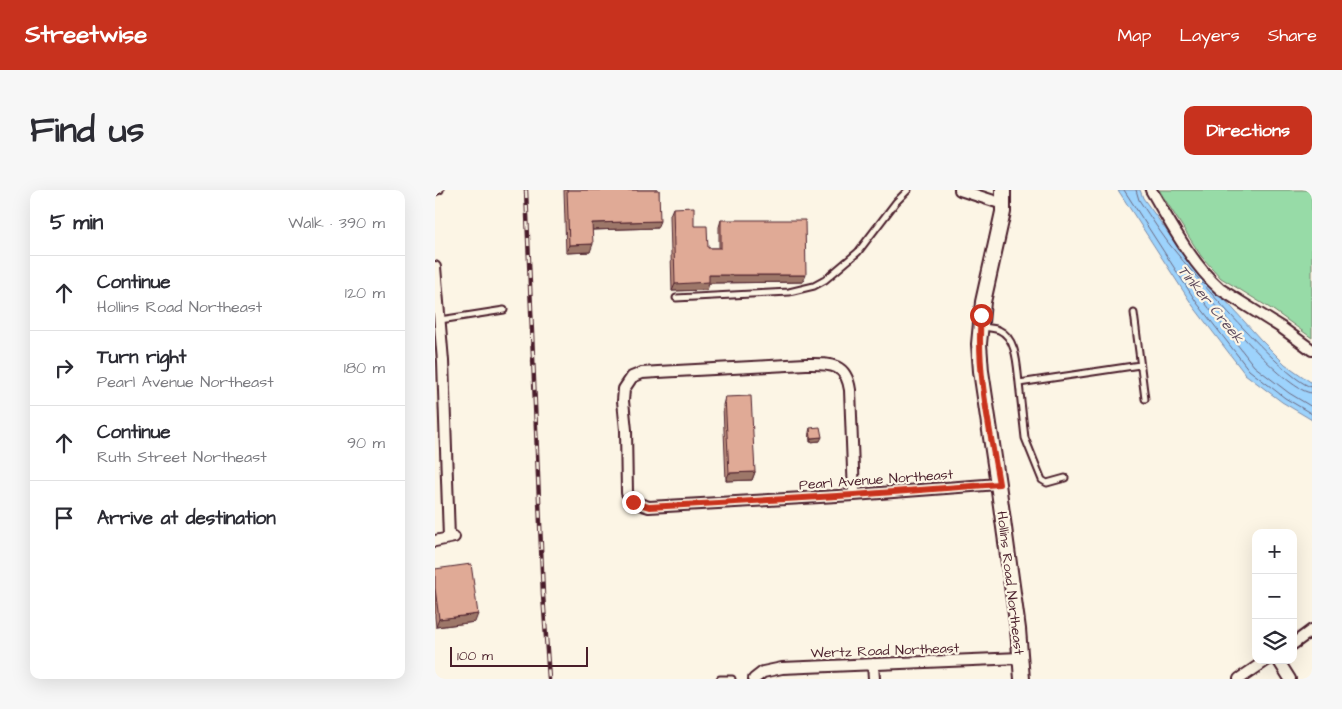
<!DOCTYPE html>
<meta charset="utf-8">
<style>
:root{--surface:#fff;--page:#f7f7f7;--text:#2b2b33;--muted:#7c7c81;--line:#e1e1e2;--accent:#c8321e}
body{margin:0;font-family:"Architects Daughter",sans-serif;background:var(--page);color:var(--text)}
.controls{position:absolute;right:15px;bottom:15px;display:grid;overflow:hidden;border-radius:10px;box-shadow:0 5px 20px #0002}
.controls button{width:45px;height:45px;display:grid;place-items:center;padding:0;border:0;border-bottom:1px solid var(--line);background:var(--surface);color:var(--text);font:25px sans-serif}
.scale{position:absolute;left:15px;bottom:12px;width:138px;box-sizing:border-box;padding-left:5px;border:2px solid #4a1f2b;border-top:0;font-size:14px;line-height:18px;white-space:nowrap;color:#4a1f2b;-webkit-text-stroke:4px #fcf5e5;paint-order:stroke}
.stop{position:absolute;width:15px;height:15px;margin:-11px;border:4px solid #c8321e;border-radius:50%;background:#fff}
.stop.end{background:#c8321e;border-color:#fff;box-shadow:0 1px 5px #0008}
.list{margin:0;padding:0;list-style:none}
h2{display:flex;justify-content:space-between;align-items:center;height:65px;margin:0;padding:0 20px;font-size:21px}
h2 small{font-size:16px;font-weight:400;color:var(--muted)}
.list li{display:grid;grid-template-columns:32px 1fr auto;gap:15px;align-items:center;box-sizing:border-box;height:75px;padding:0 20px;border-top:1px solid var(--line)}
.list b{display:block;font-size:19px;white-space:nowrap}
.list p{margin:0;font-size:16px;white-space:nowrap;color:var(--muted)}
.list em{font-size:16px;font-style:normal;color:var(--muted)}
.icon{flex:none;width:28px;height:28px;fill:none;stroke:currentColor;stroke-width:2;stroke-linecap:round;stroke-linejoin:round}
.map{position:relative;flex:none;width:877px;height:489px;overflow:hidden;border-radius:10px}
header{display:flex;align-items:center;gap:30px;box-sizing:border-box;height:70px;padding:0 25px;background:var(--accent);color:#fff}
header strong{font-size:24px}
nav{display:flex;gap:28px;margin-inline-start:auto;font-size:18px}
.intro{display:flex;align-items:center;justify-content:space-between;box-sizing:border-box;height:120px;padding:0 30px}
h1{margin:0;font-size:35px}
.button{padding:12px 22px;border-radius:10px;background:var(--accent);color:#fff;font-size:18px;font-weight:700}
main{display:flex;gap:30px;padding:0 30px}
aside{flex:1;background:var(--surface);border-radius:10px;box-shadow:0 5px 20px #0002}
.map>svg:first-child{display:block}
.green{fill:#97dba7;stroke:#707d69}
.water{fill:#9dd3fc;stroke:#7c8ba8}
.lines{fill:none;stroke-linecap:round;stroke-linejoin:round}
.shore{stroke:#6b677f;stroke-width:1}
.lane-casing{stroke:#4a1f2b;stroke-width:9}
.street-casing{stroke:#4a1f2b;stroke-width:14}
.secondary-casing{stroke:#4a1f2b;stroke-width:18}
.lane{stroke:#fcf5e5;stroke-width:5}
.street{stroke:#fcf5e5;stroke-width:10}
.secondary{stroke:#fcf5e5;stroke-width:14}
.rail-casing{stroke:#4a1f2b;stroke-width:4.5}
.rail{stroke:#fcf5e5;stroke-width:2.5;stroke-dasharray:8;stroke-linecap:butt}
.wall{fill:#c19281;stroke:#4a1f2b}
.shaded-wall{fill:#9d7769;stroke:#4a1f2b}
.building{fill:#e0aa96;stroke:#4a1f2b}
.route{stroke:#c8321e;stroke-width:6}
.labels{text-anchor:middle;stroke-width:4.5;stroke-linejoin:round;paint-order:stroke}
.street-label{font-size:14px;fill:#4a1f2b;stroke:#fcf5e5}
.water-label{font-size:15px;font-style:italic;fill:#5f4c5f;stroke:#fcf5e5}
</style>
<header>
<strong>Streetwise</strong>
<nav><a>Map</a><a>Layers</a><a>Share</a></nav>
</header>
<div class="intro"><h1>Find us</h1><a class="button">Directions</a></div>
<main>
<aside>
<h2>5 min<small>Walk · 390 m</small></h2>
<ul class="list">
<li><svg class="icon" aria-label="ahead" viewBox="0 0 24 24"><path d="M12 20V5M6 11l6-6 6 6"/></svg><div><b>Continue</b><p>Hollins Road Northeast</p></div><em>120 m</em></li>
<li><svg class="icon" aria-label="right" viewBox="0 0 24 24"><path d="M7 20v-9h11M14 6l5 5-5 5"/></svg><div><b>Turn right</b><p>Pearl Avenue Northeast</p></div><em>180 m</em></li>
<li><svg class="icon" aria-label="ahead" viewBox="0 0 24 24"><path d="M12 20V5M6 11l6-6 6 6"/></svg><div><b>Continue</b><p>Ruth Street Northeast</p></div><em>90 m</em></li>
<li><svg class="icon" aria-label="arrive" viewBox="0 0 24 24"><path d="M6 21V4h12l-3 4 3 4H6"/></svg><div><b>Arrive at destination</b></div></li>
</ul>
</aside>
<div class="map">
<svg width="877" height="489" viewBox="0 0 877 489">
<rect width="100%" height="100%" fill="#fcf5e5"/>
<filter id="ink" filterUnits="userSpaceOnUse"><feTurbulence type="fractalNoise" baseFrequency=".02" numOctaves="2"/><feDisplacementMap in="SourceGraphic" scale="10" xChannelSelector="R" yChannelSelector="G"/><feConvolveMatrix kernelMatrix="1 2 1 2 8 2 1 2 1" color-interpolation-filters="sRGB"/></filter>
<g filter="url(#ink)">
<!-- green -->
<path class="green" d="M 724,0 L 877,0 L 877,148 L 838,120 L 786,88 L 766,66 Z"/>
<!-- water -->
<path class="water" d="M 683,0 L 705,0 L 708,8 L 747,62 L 826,150 L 850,174 L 877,193 L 877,230 L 847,212 L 810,184 L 758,116 Z"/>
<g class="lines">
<!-- shore -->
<path class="shore" d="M 689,0 L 762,113 L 814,180 L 850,208 L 877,224
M 701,0 L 704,10 C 717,29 729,49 744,66 C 763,89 854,194 877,197
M 877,203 C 852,202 788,124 769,103 L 765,103 L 767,109 L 819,176 L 854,203 L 877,217"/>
<!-- lane casing -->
<g class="lane-casing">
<path id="lane" d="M 0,2 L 5,0
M 241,108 L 354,102 L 379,96 L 390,90 L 423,62 L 461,12 L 473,0
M 699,123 L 710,209
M 5,130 L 69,120
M 548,137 C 553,138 559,138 564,140 C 582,148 582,176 584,193 L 705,175
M 584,193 L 590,248 L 607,290 L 612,293 L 630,288
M 285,489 L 297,489"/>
</g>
<!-- street casing -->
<g class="street-casing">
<path id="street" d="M 525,0 L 568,14
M 716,0 C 736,34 756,73 785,99 L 847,138 L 877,160
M 0,77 L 8,171 L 14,348
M 419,305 L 415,200 C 411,172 394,174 371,174 L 223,182 L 207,183 L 197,187 L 189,199 L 188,211 L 191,240 L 192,303 L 198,312 L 214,317 L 419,305 L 563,294
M 0,351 L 19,347
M 858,454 L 877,440
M 843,470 L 855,489
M 438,474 L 439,489
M 319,489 L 328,482 L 347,478 L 585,468
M 804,489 L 832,470"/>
</g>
<!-- secondary casing -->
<g class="secondary-casing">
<path id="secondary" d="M 568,0 L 568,22 L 548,112 L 544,154 L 546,181 L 563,294 L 583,439 L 587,489"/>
</g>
<!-- lane -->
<use href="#lane" class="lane"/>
<!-- street -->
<use href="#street" class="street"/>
<!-- secondary -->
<use href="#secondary" class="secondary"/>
<!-- rail casing -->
<g class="rail-casing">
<path id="rail" d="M 91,0 L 108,405 L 114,489"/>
</g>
<!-- rail -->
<use href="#rail" class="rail"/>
</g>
<!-- wall -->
<path class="wall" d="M 129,0 L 224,0 L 222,38 L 157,40 L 155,62 L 131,63 Z
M 238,18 L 259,36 L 273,58 L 284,58 L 284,37 L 286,30 L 368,92 L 274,93 L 272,100 L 237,101 L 235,25 Z
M 290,207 L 320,282 L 317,290 L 291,291 L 288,215 Z
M 375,238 L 385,251 L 375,252 L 374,242 Z
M 0,379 L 40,432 L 1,437 L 0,427 Z"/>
<!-- shaded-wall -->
<path class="shaded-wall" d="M 225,31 L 222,38 L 154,40 L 157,33 Z
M 158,54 L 155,62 L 131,63 L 134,55 Z
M 274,85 L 371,85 L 368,92 L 274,93 L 272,100 L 237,101 L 240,94 Z
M 387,247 L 385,251 L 375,252 L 376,248 Z
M 320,282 L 317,290 L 291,291 L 294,283 Z
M 43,424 L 40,432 L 1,437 L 4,429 Z"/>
<!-- building -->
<path class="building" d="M 132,0 L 224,0 L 225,31 L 157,33 L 158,54 L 134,55 Z
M 259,17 L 259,36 L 272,36 L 273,58 L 286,58 L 286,30 L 370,30 L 371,85 L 274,85 L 274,92 L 240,94 L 238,18 Z
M 316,206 L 320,282 L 294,283 L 290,207 Z
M 385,237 L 387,247 L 376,248 L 375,238 Z
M 36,374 L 43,424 L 4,429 L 0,398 L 0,379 Z"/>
</g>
<g class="lines" filter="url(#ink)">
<!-- route -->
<path class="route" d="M 198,312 L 214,317 L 419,305 L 564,294 C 555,239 541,181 546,125"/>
</g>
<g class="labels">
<!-- street labels -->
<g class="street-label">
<text transform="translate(441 289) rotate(-4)" y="5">Pearl Avenue Northeast</text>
<text transform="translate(576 393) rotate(83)" y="5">Hollins Road Northeast</text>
<text transform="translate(450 460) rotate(-2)" y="5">Wertz Road Northeast</text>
</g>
<!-- water labels -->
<g class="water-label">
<text transform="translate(776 114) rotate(51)" y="5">Tinker Creek</text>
</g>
</g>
</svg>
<div class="controls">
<button>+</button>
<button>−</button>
<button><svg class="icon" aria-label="layers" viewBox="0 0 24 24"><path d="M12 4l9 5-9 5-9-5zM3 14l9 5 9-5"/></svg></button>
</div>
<div class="scale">100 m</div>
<div class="stop" style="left:546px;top:125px"></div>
<div class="stop end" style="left:198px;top:312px"></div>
</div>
</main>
